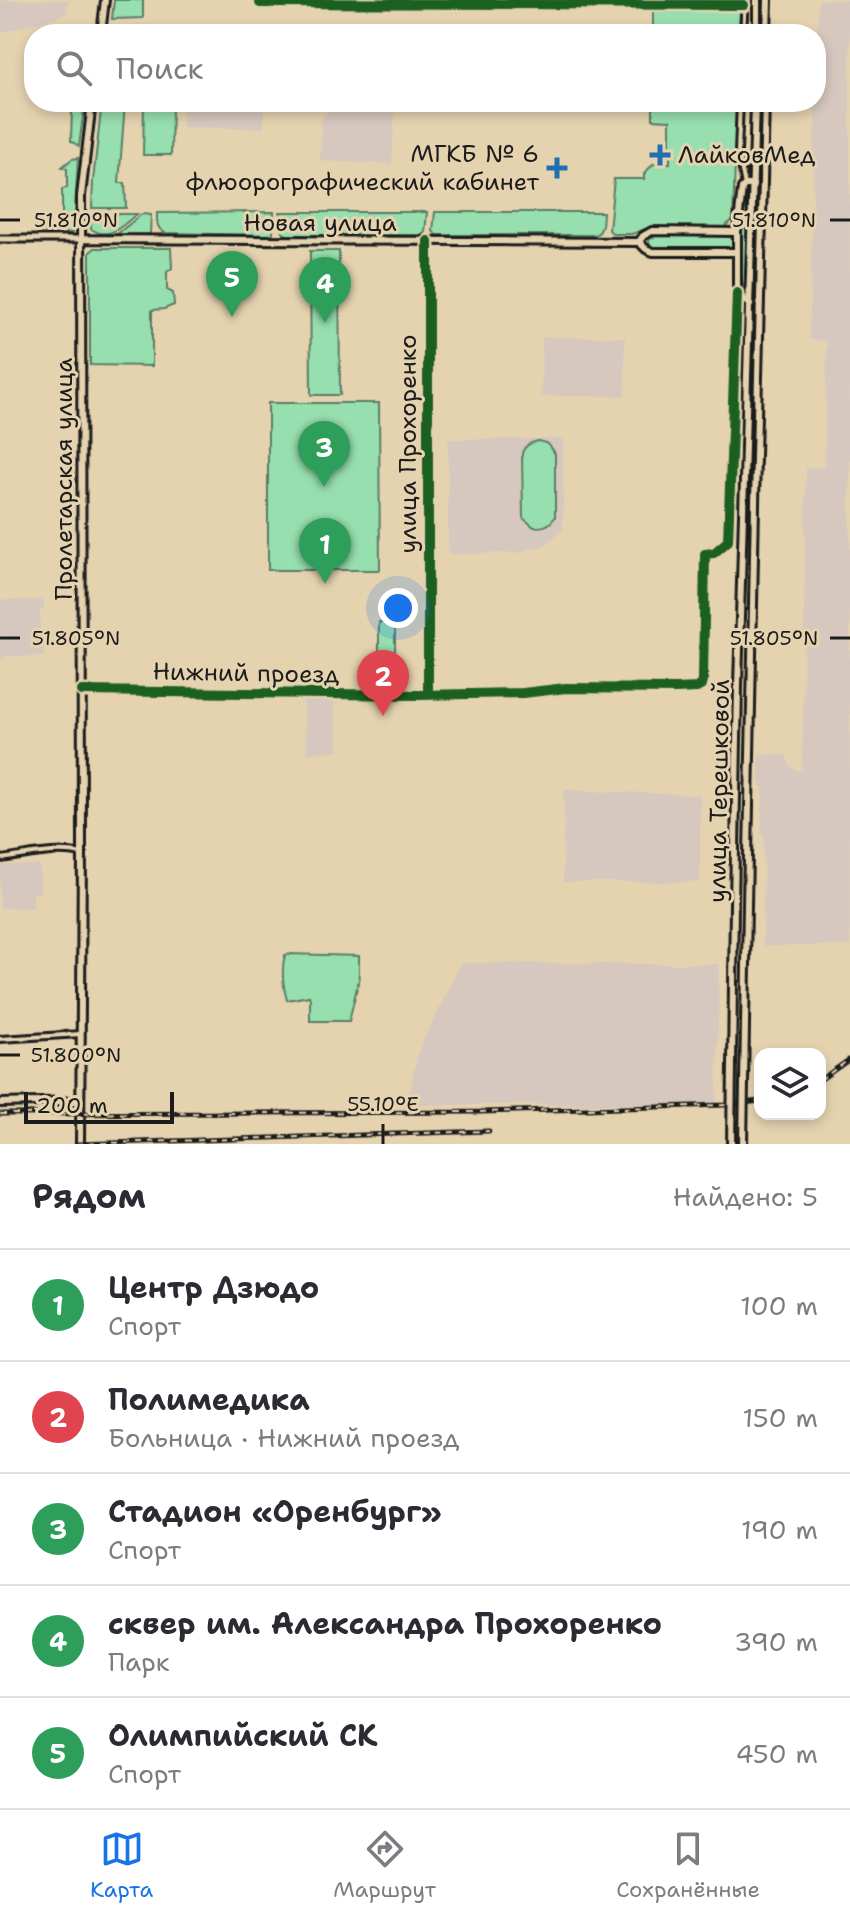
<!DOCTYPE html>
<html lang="ru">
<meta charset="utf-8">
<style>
:root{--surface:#fff;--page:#f7f7f7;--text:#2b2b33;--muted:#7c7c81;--line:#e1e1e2;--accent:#1a73e8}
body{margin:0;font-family:"Shantell Sans",sans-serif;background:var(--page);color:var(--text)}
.controls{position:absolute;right:24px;bottom:24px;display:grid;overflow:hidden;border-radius:16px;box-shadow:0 4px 12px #0003}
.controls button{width:72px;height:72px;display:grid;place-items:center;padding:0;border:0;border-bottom:2px solid var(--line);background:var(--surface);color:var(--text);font:40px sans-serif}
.scale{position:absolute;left:24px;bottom:20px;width:150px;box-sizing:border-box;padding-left:8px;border:4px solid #1c1c1c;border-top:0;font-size:22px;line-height:28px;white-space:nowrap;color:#1c1c1c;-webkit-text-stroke:6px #e5d3b0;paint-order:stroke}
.you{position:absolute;left:398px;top:608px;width:28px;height:28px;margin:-20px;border:6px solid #fff;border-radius:50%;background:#1a73e8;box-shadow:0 0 0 12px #1a73e833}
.badge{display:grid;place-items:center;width:52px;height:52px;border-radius:50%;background:var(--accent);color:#fff;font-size:26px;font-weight:700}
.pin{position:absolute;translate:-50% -66px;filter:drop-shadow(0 2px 4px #0008)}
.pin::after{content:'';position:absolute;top:42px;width:28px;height:24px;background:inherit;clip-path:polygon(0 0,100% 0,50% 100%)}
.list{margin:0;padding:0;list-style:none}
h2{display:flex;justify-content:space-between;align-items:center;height:104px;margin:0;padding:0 32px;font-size:34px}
h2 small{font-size:26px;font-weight:400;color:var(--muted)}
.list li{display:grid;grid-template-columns:52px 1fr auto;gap:24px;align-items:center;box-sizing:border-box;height:112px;padding:0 32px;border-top:2px solid var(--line)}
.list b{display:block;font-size:30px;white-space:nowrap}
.list p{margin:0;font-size:26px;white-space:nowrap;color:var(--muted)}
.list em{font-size:26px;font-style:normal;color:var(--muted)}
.icon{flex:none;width:44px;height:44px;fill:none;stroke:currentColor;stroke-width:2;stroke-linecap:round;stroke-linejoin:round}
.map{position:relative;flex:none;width:850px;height:1144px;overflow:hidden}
.search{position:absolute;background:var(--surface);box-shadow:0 4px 12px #0003;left:24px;right:24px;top:24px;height:88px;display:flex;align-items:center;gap:20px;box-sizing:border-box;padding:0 28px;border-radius:32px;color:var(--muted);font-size:30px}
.sheet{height:664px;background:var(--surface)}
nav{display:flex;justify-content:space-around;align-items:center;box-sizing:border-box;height:112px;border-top:2px solid var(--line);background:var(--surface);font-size:22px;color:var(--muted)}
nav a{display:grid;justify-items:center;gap:4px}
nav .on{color:var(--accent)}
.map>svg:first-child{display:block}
.built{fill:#d6c8be}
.green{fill:#97dfae;stroke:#5a7e65;stroke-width:2}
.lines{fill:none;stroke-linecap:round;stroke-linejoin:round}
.minor-casing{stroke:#1c1c1c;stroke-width:10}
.tertiary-casing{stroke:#1c1c1c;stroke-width:11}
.secondary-casing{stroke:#1c1c1c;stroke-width:12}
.primary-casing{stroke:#1c1c1c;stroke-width:12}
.minor{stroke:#e5d3b0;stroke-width:4}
.tertiary{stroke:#e5d3b0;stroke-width:5}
.secondary{stroke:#e5d3b0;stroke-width:6}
.primary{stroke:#e5d3b0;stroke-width:6}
.rail-casing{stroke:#1c1c1c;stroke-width:5}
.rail{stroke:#e5d3b0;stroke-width:2;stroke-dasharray:6;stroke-linecap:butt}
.primary-bridge-casing{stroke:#1c1c1c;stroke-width:12;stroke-linecap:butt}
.primary-bridge{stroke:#e5d3b0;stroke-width:6}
.cycleway-casing{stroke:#e5d3b0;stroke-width:15}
.cycleway{stroke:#1b5e20;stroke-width:10}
.ticks{fill:none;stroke:#1c1c1c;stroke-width:3}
.poi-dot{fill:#1f6fb2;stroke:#e5d3b0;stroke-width:3}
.labels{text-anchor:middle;stroke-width:6;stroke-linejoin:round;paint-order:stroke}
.poi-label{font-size:24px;fill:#1c1c1c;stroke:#e5d3b0;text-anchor:end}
.street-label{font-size:24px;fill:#1c1c1c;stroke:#e5d3b0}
.ticks-label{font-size:20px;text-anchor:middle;fill:#1c1c1c;stroke:#e5d3b0;stroke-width:6;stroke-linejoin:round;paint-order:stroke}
</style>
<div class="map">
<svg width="850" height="1144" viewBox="0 0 850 1144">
<rect width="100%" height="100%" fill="#e5d3b0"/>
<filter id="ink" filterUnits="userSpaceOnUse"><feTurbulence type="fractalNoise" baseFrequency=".0125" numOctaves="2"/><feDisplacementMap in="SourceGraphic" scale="16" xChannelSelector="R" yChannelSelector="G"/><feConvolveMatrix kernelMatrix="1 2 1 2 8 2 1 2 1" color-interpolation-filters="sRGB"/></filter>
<g filter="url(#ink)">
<!-- built -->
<path class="built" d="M 0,0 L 68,0 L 66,14 L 0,33 Z
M 818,0 L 850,0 L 850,946 L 763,946 L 764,835 L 761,834 L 763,789 L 759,782 L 759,754 L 786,755 L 789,765 L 795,770 L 802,771 L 806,468 L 824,467 L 827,342 L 809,339 Z
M 182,102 L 264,102 L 264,128 L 182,128 Z
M 337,102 L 382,102 L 382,108 L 395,109 L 392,164 L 320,161 L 321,120 Z
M 542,337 L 625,337 L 625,396 L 541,396 Z
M 448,439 L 563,439 L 563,530 L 545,545 L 517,553 L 448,554 Z
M 0,600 L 44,600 L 44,609 L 40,609 L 40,635 L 44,635 L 44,657 L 4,656 L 4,659 L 0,659 Z
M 334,700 L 339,750 L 307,754 L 303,701 Z
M 564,790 L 700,795 L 700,882 L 563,882 Z
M 0,865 L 40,865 L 40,892 L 33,892 L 33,908 L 0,908 Z
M 461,963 L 719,964 L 717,1104 L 407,1105 L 418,1052 Z"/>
<!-- green -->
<path class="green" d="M 114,0 L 143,0 L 143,18 L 112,19 Z
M 653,7 L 740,7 L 739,34 L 653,34 Z
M 79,102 L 85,102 L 79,146 L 71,141 L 72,108 Z
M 102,102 L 125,102 L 119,183 L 125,183 L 126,208 L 92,208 L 93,181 Z
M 653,102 L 737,102 L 733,220 L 724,227 L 650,227 L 632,234 L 613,234 L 609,230 L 614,179 L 644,179 L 644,174 L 653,164 L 670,163 L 670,120 L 653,119 Z
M 144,103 L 172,104 L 171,155 L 143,155 Z
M 78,158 L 74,227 L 72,232 L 66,234 L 66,228 L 62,226 L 62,189 L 67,188 L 67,169 L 62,167 L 72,159 Z
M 748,190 L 746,293 L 743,288 C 740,264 733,210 748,190 Z
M 274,212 L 273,233 L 269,235 L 165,233 C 156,228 157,222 157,213 Z
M 280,212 L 427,212 L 425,233 L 420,235 L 287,235 L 282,232 Z
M 435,212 L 603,212 C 602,221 604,231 595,235 L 436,235 L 433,231 Z
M 91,214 L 137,214 C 121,226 111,241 91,229 Z
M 142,214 L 151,215 L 150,234 L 116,235 Z
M 727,235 L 731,237 L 733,244 L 731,247 L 726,248 L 658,249 C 652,248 649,246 649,240 L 655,236 Z
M 95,248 L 171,248 L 172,268 L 167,272 L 167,290 L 173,293 L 174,305 L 164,309 L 152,310 L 152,366 L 90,365 L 90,252 Z
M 310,251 L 339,251 L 340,395 L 311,395 Z
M 268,403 L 379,403 L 380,570 L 268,570 Z
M 538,441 C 547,442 551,446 555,454 L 555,517 C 549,526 544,527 534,527 L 523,518 L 522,453 C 525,445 530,443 538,441 Z
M 379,622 L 395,622 L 395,653 L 379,653 Z
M 289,954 L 359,956 L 359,979 L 349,1021 L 310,1021 L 310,999 L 309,996 L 287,1000 C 283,986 281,970 285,955 Z"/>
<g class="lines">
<!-- minor casing -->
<g class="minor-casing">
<path id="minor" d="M 260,3 L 744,5
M 743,34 L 745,0
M 740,102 L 738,152 L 745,185
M 428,241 L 428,695
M 82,691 L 419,695 L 523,693 L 566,688 L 676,689 L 697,688 L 702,685 L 703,680 L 705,554 L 714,553 L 728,541 L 737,293
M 0,859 C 28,856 54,848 82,854
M 0,1039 L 81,1034"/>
</g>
<!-- tertiary casing -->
<g class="tertiary-casing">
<path id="tertiary" d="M 0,239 L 81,239"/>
</g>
<!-- secondary casing -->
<g class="secondary-casing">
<path id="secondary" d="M 101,34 L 105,0
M 81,239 L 639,242 L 646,249 L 653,252 L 737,252
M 639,242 L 643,236 L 652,231 L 737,232
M 750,305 L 737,293 L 737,232 L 742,188 L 745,185 L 753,185
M 0,1103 L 80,1101
M 80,1144 L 82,854 L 81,196 L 92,102"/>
</g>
<!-- primary casing -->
<g class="primary-casing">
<path id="primary" d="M 757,34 L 757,0
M 767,34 L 768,0
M 734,904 L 738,685 L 755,102
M 747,905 L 756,455 L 765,102"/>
</g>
<!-- minor -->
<use href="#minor" class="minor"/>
<!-- tertiary -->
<use href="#tertiary" class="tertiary"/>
<!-- secondary -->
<use href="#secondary" class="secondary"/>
<!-- primary -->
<use href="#primary" class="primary"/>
<!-- rail casing -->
<g class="rail-casing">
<path id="rail" d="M 820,1080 L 850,1059
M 0,1114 L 480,1112 L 726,1105 L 760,1101
M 77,1144 L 489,1131"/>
</g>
<!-- rail -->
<use href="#rail" class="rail"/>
<!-- primary-bridge casing -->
<g class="primary-bridge-casing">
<path id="primary-bridge" d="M 731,1144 L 734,904
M 743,1144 L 747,905"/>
</g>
<!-- primary-bridge -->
<use href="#primary-bridge" class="primary-bridge"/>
<!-- cycleway casing -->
<g class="cycleway-casing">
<path id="cycleway" d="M 260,3 L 744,5
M 428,241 L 428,695
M 82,691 L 419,695 L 523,693 L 566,688 L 676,689 L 697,688 L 702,685 L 703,680 L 705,554 L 714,553 L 728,541 L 737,293"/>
</g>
<!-- cycleway -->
<use href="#cycleway" class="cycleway"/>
</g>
</g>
<!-- ticks -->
<path class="ticks" d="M 0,220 L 20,220M 830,220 L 850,220M 0,638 L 20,638M 830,638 L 850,638M 0,1055 L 20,1055M 383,1124 L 383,1144"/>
<!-- markers -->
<g class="poi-dot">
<path d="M656 143h8v8h8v8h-8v8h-8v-8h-8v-8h8z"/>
<path d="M553 156h8v8h8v8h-8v8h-8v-8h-8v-8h8z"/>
</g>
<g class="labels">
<!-- poi labels -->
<g class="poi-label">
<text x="539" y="162">МГКБ № 6<tspan x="539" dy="28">флюорографический кабинет</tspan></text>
<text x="678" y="163" text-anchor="start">ЛайковМед</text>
</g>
<!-- street labels -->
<g class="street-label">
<text x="320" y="231">Новая улица</text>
<text transform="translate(408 444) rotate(-90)" y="8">улица Прохоренко</text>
<text transform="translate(64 479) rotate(-90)" y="8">Пролетарская улица</text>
<text transform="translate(246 673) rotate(1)" y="8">Нижний проезд</text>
<text transform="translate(719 791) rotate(-89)" y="8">улица Терешковой</text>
</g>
</g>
<g class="ticks-label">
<text x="76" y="227">51.810°N</text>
<text x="774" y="227">51.810°N</text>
<text x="76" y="645">51.805°N</text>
<text x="774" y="645">51.805°N</text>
<text x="76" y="1062">51.800°N</text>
<text x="383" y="1111">55.10°E</text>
</g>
</svg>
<div class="controls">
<button><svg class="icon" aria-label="layers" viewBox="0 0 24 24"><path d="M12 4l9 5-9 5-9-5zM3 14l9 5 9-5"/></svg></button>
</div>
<div class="scale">200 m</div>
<div class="you"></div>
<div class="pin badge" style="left:325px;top:584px;background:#2e9e5b">1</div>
<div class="pin badge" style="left:383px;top:716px;background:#e0444e">2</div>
<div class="pin badge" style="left:324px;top:487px;background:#2e9e5b">3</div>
<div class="pin badge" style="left:325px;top:323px;background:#2e9e5b">4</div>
<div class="pin badge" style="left:232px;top:317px;background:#2e9e5b">5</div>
<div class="search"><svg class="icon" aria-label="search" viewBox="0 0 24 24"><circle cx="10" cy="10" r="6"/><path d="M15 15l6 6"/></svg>Поиск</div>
</div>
<section class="sheet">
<h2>Рядом<small>Найдено: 5</small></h2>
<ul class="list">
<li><span class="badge" style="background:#2e9e5b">1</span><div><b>Центр Дзюдо</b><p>Спорт</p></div><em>100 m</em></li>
<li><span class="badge" style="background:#e0444e">2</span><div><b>Полимедика</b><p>Больница · Нижний проезд</p></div><em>150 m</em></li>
<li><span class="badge" style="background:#2e9e5b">3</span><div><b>Стадион «Оренбург»</b><p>Спорт</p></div><em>190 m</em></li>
<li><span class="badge" style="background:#2e9e5b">4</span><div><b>сквер им. Александра Прохоренко</b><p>Парк</p></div><em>390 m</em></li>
<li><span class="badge" style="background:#2e9e5b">5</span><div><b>Олимпийский СК</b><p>Спорт</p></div><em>450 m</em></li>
</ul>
</section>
<nav>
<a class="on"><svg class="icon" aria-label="map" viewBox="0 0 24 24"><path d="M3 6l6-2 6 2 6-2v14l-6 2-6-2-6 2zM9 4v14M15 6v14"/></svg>Карта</a>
<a><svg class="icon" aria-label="directions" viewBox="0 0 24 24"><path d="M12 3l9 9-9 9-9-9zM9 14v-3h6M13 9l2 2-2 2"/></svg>Маршрут</a>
<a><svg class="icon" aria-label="saved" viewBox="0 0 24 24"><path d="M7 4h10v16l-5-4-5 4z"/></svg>Сохранённые</a>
</nav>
